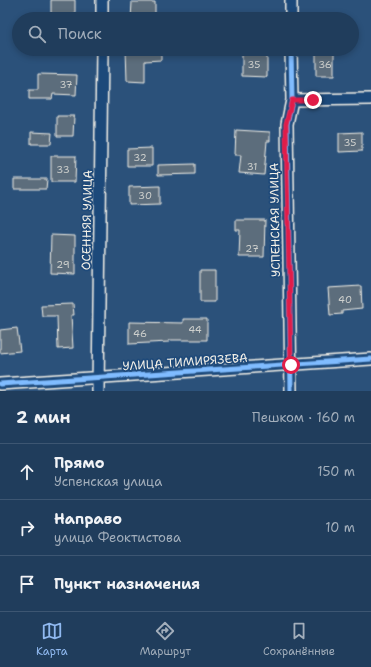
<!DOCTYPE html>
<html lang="ru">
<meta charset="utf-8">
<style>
:root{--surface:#203d5c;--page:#284462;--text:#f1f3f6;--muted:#a2aebb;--line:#3d5672;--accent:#90b9f0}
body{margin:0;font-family:"Shantell Sans",sans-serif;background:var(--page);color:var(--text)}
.stop{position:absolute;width:12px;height:12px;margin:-9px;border:3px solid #e11d48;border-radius:50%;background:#fff}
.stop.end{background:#e11d48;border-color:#fff;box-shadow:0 1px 4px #0008}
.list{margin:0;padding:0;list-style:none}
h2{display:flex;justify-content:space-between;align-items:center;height:52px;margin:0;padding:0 16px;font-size:17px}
h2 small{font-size:13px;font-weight:400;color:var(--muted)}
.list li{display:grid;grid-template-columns:26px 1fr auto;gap:12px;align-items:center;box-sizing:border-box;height:56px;padding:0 16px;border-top:1px solid var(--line)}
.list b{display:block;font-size:15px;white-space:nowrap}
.list p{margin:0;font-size:13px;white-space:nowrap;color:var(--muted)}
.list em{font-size:13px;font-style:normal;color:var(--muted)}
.icon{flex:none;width:22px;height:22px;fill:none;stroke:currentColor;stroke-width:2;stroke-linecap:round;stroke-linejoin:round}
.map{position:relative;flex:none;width:371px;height:391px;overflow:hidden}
.search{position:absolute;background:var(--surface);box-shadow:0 2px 6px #0003;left:12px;right:12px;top:12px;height:44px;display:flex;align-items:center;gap:10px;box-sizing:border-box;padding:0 14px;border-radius:22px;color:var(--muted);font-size:15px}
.sheet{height:220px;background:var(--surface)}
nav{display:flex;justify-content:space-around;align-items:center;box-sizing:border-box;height:56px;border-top:1px solid var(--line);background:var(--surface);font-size:11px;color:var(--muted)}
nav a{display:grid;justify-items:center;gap:2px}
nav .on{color:var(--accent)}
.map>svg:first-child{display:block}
.building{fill:#5c6d7c;stroke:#f4f1e8}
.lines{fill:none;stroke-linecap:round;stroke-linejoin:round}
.minor-casing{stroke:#f4f1e8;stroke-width:14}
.minor{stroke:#1f4a7a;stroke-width:11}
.cycleway-casing{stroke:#1f4a7a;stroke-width:8}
.cycleway{stroke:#80bcff;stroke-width:5}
.route{stroke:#e11d48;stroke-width:5}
.labels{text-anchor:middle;stroke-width:3.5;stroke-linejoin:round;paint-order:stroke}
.number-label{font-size:10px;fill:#ced0cd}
.street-label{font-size:12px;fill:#f4f1e8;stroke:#1f4a7a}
</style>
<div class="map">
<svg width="371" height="391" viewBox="0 0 371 391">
<rect width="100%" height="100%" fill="#2b517a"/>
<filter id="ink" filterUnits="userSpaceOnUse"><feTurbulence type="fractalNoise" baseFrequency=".025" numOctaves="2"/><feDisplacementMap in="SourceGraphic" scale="8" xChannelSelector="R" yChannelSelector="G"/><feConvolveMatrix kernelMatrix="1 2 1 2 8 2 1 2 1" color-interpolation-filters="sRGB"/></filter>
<g filter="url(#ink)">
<!-- building -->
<path class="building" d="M 51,0 L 75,0 L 75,18 L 51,18 Z
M 132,2 L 155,2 L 155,19 L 131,19 Z
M 126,49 L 161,49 L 161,60 L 145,61 L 145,82 L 127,81 Z
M 242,51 L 267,51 L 267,77 L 242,76 Z
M 316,51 L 334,51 L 334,76 L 316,76 Z
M 38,74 L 77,75 L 76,95 L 53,94 L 52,99 L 29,99 L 29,90 L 38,90 Z
M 57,116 L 74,116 L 73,136 L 57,136 Z
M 236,130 L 270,132 L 270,141 L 267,141 L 264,175 L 239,173 L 241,155 L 235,155 Z
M 31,132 L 52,133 L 51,144 L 31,144 Z
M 362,132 L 362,151 L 339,152 L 339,133 Z
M 152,148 L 152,166 L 127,166 L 127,149 Z
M 51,156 L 76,156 L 75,182 L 51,182 Z
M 195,164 L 195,174 L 158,175 L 158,165 Z
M 14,179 L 47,179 L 46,189 L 14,189 Z
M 160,186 L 160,204 L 129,205 L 129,187 Z
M 236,220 L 265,220 L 264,257 L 239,257 L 240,230 L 236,230 Z
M 51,235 L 75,236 L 75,274 L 50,273 Z
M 200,270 L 215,270 L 215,302 L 200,302 Z
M 361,286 L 362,309 L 342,311 L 342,314 L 330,315 L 328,288 Z
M 73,304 L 74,315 L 71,315 L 73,348 L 58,349 L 57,316 L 42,316 L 41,305 Z
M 183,319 L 207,319 L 207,340 L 169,340 L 169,342 L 129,344 L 129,322 L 183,323 Z
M 17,328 L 20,351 L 0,353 L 0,330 Z"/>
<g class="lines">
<!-- minor casing -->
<g class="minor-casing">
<path id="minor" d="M 102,19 L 102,0
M 291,19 L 291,0
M 292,100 L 371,99
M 0,384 L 371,359
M 98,391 L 102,49
M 291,391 L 287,124 L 292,100 L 291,49"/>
</g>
<!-- minor -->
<use href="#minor" class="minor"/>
<!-- cycleway casing -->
<g class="cycleway-casing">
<path id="cycleway" d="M 0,384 L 371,359
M 291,391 L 287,124 L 292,100 L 291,49"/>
</g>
<!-- cycleway -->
<use href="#cycleway" class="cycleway"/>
</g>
</g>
<g class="lines" filter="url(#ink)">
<!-- route -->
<path class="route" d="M 291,365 L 286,124 L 292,100 L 313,100"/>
</g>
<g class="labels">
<!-- number labels -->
<g class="number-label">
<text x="254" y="68">35</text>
<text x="325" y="68">36</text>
<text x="66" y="88">37</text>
<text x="350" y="146">35</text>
<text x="140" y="161">32</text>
<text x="252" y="170">31</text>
<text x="63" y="173">33</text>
<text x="145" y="199">30</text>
<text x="252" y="252">27</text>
<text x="63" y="268">29</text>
<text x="345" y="303">40</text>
<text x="195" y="333">44</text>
<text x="140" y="337">46</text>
</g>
<!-- street labels -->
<g class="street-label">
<text transform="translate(87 220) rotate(-89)" y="4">ОСЕННЯЯ УЛИЦА</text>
<text transform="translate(275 220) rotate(-91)" y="4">УСПЕНСКАЯ УЛИЦА</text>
<text transform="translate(185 362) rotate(-4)" y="4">УЛИЦА ТИМИРЯЗЕВА</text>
</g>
</g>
</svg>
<div class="stop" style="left:291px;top:365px"></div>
<div class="stop end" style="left:313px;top:100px"></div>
<div class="search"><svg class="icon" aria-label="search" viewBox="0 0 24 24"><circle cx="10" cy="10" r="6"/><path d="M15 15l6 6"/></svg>Поиск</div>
</div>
<section class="sheet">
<h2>2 мин<small>Пешком · 160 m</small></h2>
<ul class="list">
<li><svg class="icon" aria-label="ahead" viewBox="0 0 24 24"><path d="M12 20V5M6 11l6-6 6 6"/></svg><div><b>Прямо</b><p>Успенская улица</p></div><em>150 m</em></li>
<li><svg class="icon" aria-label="right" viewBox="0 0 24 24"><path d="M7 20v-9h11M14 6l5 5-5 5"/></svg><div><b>Направо</b><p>улица Феоктистова</p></div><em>10 m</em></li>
<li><svg class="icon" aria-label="arrive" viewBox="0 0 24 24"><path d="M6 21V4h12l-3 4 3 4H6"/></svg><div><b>Пункт назначения</b></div></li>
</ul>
</section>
<nav>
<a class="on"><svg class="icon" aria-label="map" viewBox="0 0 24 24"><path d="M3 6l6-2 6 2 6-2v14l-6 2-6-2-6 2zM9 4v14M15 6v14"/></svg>Карта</a>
<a><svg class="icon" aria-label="directions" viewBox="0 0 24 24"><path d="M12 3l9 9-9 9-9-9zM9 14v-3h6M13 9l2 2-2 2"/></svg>Маршрут</a>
<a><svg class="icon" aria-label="saved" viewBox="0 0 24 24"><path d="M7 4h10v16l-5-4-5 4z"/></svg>Сохранённые</a>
</nav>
